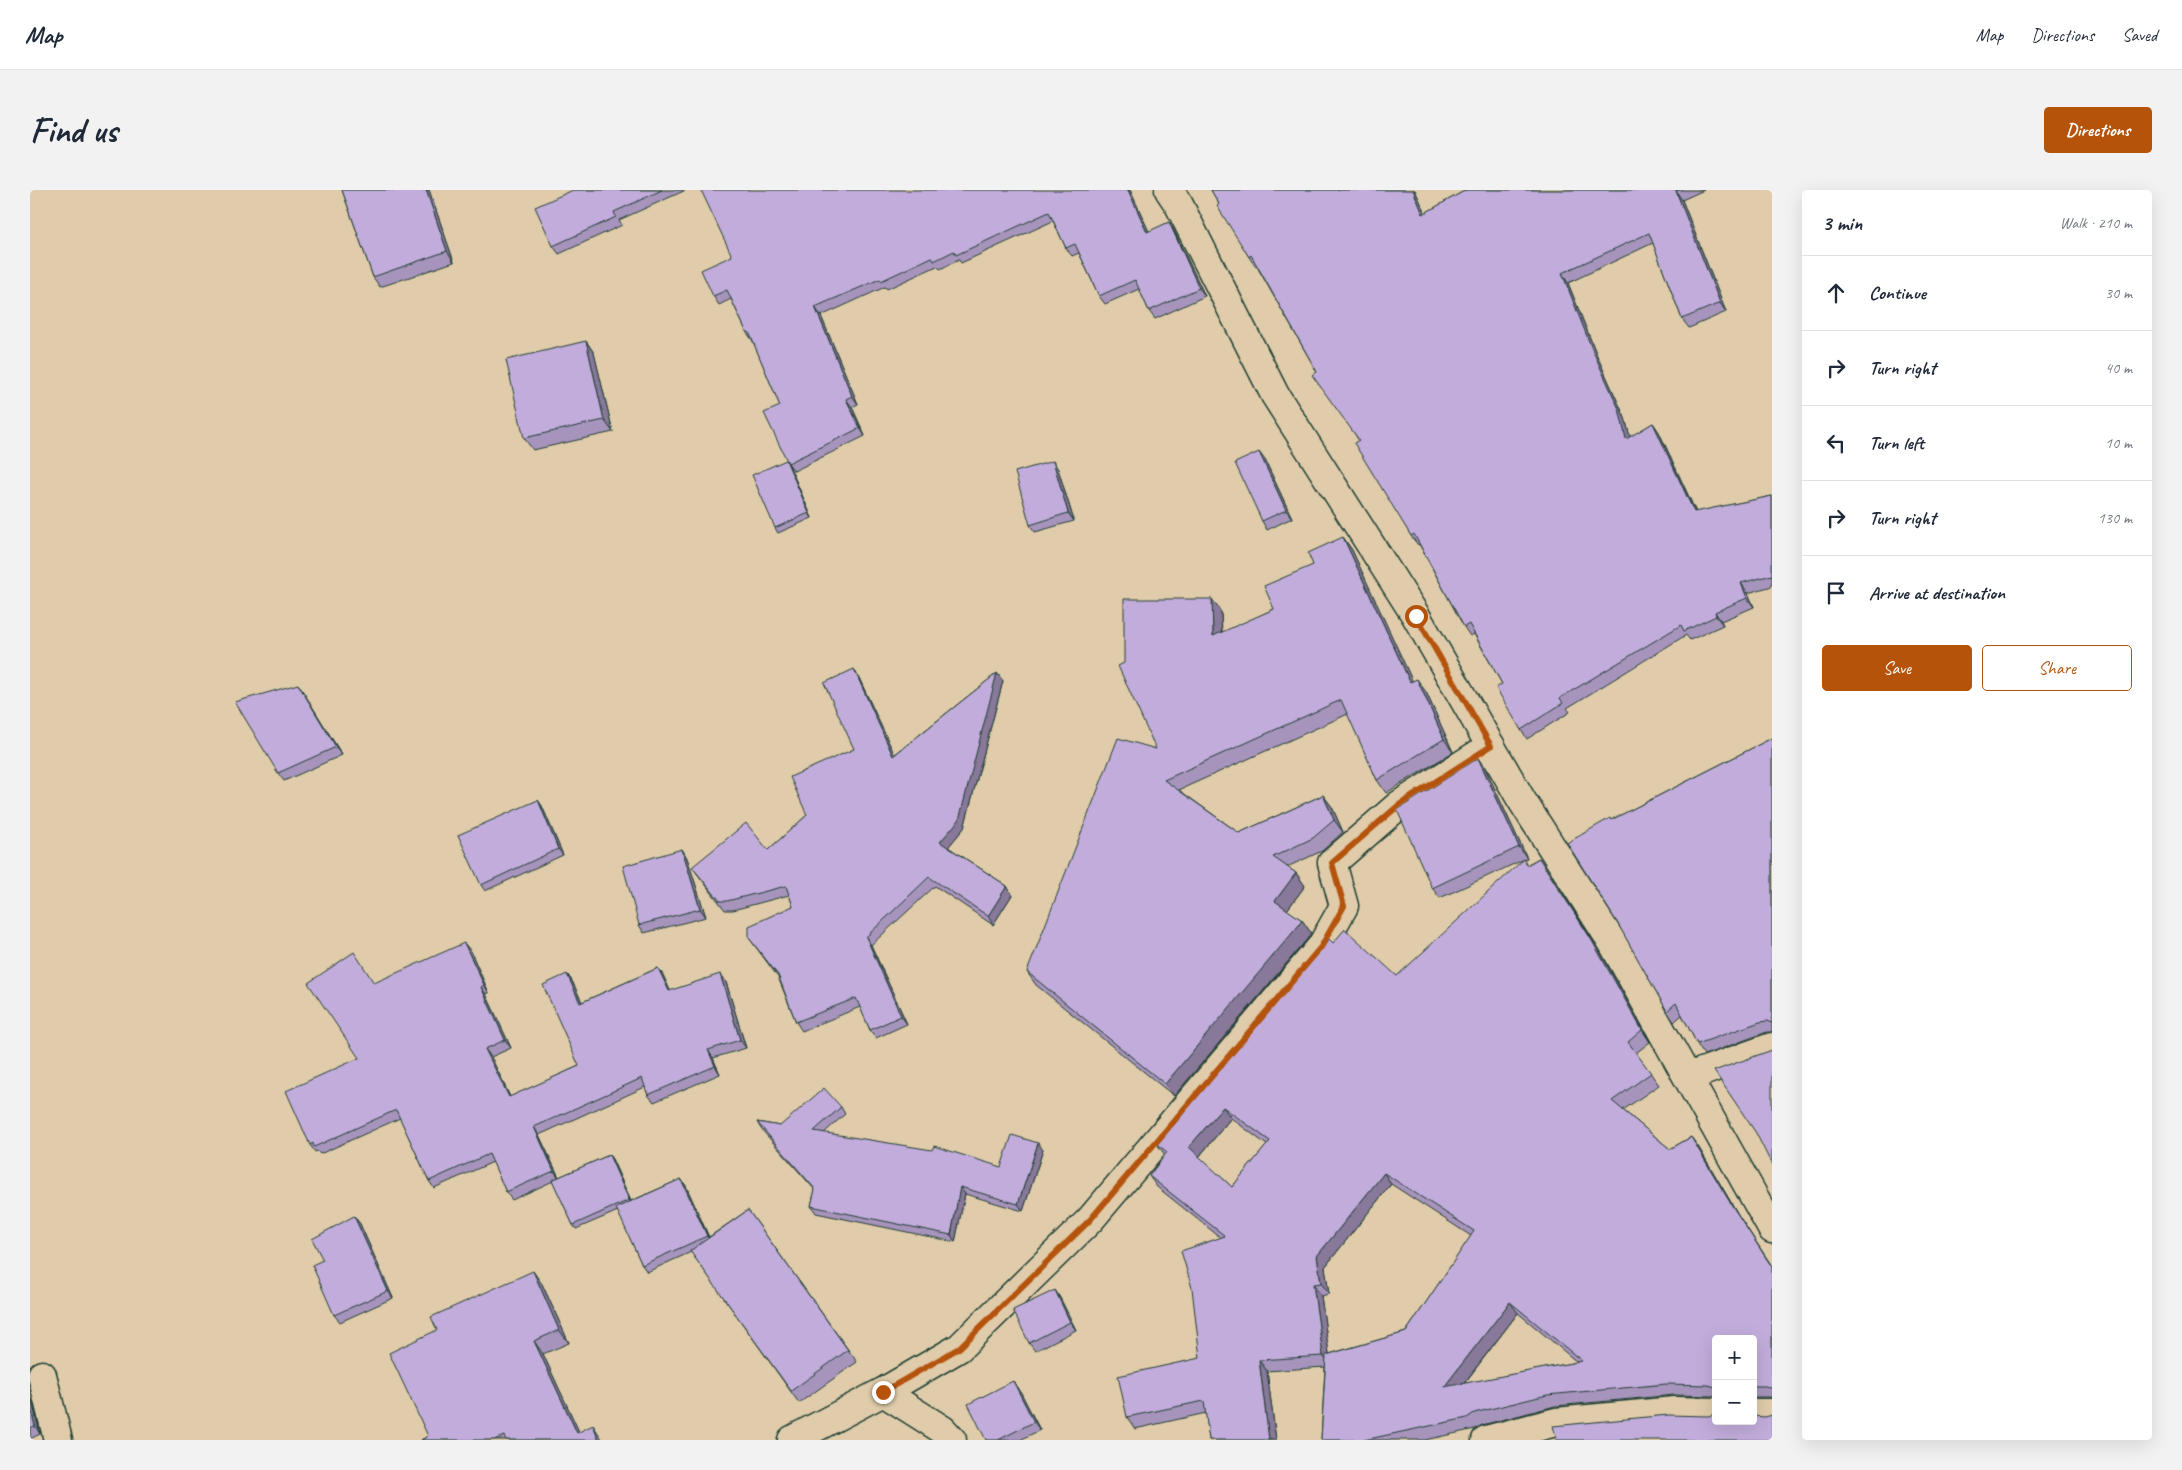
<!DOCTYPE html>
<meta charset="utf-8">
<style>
:root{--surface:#fff;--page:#f2f2f3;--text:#1f2937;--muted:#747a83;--line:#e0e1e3;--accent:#b45309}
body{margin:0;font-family:Caveat,sans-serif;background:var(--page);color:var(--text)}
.controls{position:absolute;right:15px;bottom:15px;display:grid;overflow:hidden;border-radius:5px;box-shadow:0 5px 20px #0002}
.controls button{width:45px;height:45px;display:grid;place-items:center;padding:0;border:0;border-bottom:1px solid var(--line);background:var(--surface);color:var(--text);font:25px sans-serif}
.stop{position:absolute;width:15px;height:15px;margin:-11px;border:4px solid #b45309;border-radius:50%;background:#fff}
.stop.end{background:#b45309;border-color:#fff;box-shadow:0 1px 5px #0008}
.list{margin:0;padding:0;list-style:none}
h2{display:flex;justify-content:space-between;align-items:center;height:65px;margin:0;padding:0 20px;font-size:21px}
h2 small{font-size:16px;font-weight:400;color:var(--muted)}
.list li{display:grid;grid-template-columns:32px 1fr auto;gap:15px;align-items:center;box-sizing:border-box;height:75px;padding:0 20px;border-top:1px solid var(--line)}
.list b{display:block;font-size:19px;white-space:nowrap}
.list em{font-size:16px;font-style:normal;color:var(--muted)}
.actions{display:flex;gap:10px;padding:15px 20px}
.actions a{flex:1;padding:11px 0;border:1px solid var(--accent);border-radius:5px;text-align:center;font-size:18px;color:var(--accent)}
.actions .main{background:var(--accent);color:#fff}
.icon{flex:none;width:28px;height:28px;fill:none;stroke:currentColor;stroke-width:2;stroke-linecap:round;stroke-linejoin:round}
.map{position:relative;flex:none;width:1742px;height:1250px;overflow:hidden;border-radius:5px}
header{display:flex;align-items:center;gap:30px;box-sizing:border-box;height:70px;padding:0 25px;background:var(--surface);border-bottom:1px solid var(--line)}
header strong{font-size:24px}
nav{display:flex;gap:28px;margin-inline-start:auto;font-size:18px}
.intro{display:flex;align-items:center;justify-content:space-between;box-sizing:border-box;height:120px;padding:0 30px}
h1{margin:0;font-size:35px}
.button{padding:12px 22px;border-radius:5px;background:var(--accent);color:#fff;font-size:18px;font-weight:700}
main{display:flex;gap:30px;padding:0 30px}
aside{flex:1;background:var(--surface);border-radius:5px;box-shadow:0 5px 20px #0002}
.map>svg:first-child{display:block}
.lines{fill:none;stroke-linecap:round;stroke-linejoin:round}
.street-casing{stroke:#1f3d34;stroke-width:31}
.street{stroke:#e0ccaa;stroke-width:28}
.wall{fill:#a794bc;stroke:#1f3d34;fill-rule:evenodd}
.shaded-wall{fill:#887899;stroke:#1f3d34}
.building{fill:#c2acdb;stroke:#1f3d34;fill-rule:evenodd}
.route{stroke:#b45309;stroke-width:6}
</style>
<header>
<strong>Map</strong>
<nav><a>Map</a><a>Directions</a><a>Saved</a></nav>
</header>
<div class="intro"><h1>Find us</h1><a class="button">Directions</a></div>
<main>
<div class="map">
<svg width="1742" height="1250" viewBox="0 0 1742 1250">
<rect width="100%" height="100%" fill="#e0ccaa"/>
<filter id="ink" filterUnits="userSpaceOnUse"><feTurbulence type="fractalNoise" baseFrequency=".02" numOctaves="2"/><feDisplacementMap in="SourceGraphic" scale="10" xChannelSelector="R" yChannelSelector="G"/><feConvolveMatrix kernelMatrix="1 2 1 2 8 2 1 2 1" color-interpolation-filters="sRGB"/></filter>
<g filter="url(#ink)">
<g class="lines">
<!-- street casing -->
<g class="street-casing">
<path id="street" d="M 1139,0 L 1149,15 L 1245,205 L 1386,426 L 1491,609 L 1582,752 L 1742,1039
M 1658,887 L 1742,857
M 12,1185 L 28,1250
M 853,1202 L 929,1158 L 1060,1030 L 1291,757 L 1314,716 L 1302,673 L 1369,615 L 1461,556
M 1723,1223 L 1742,1223
M 762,1250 L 853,1202 L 913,1240 L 922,1250
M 1456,1250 L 1526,1232 L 1645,1221 L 1686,1222"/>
</g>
<!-- street -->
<use href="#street" class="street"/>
</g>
<!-- wall -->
<path class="wall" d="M 312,0 L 399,0 L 424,72 L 350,97 L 343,87 Z
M 543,0 L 656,0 L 589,30 L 592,35 L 529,64 L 523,56 Z
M 1100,0 L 1119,42 L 1139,32 L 1144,41 L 1175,106 L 1125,129 L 1119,121 L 1109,99 L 1075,114 L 1069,106 L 1049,63 L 1042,66 L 1036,58 L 1023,31 L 931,73 L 929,70 L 910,79 L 907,76 L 857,99 L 855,97 L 791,126 L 828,214 L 822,217 L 835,246 L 764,281 L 758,273 L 750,216 L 723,151 L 717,143 L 701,109 L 689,115 L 683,106 L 702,66 Z
M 1181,0 L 1385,0 L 1395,23 L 1436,0 L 1674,0 L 1652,10 L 1696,122 L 1659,138 L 1652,129 L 1623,53 L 1538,93 L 1568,168 L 1595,228 L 1600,247 L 1623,233 L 1629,242 L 1666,322 L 1742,306 L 1742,396 L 1718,403 L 1724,417 L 1691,431 L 1693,435 L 1660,450 L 1656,445 L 1537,518 L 1540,522 L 1497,549 L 1491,540 L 1472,494 L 1444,444 L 1440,446 L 1434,437 L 1389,354 L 1388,355 L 1381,346 L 1329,251 L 1287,182 L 1226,75 L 1225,76 L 1219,67 Z
M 556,151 L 564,163 L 583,242 L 503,260 L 494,248 Z
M 756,270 L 759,275 L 782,328 L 748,343 L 745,338 Z
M 1235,270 L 1262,328 L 1237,340 L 1232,331 Z
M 1028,279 L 1044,331 L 1005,342 L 1000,335 Z
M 1313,347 L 1322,360 L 1382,491 L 1396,502 L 1423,562 L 1356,603 L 1347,590 L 1318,524 L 1149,600 L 1209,643 L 1293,605 L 1302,617 L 1313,642 L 1292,661 L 1257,677 L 1266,683 L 1275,696 L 1257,720 L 1272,730 L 1281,743 L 1278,748 L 1144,906 L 1006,795 L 997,782 L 1126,559 L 1191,422 L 1192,443 L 1244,419 L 1283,375 Z
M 967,483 L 973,491 L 934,638 L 918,657 L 977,696 L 982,705 L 963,735 L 905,696 L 841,755 L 877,834 L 846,848 L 840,840 L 830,817 L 772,841 L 766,832 L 748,787 L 719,748 L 763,716 L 759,705 L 703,720 L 695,720 L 662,677 L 738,660 L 777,625 L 824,559 L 829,488 L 864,565 Z
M 268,494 L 312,565 L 254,591 L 248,583 Z
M 1742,548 L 1742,842 L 1737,842 L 1674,865 L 1667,854 L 1652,825 L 1644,832 L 1637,821 L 1581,630 Z
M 1455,578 L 1497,668 L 1410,708 L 1402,698 Z
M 508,610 L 512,616 L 533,665 L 455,701 L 451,695 Z
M 652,659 L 657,668 L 676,727 L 614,743 L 609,735 Z
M 1509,668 L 1569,760 L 1620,852 L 1606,863 L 1629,895 L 1593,920 L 1640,959 L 1661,947 L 1669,958 L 1709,1026 L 1742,1076 L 1742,1207 L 1723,1207 L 1723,1149 L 1686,1149 L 1686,1206 L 1644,1205 L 1525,1216 L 1452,1235 L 1445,1239 L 1395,1250 L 1291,1250 L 1295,1177 L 1237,1181 L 1246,1250 L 1179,1250 L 1176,1223 L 1105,1239 L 1097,1227 L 1170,1168 L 1191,1048 L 1127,997 L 1119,986 L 1135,965 L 1127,954 L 1303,753 L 1367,786 L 1498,674 ZM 1201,928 L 1237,955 L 1202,997 L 1169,967 ZM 1361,994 L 1441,1046 L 1376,1142 L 1299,1164 L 1291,1106 L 1299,1104 L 1295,1077 ZM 1488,1123 L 1547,1172 L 1434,1194 Z
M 440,760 L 459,803 L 456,804 L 481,858 L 461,867 L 480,907 L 549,876 L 537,784 L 542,791 L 552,812 L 628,778 L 633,785 L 640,801 L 696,792 L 716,858 L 683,868 L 690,884 L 624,912 L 618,905 L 615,897 L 509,945 L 529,987 L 579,965 L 582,969 L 601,1011 L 651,989 L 656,996 L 679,1047 L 718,1020 L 827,1172 L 769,1213 L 661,1062 L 617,1082 L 612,1075 L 588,1021 L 546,1039 L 543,1035 L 523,991 L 482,1010 L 476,1002 L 463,972 L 404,998 L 399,991 L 370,928 L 290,964 L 287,961 L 285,962 L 280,955 L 329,868 Z
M 811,917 L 815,924 L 794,943 L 971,977 L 1013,960 L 993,1021 L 935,1004 L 925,1052 L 786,1023 L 781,1016 L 785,1000 L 731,939 L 727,932 L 750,936 Z
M 324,1026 L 330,1034 L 363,1108 L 310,1132 L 304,1125 L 293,1070 Z
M 512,1094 L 539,1153 L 513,1164 L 549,1242 L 572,1249 L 573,1250 L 391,1250 L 398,1246 Z
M 1025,1100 L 1030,1108 L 1046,1140 L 1005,1161 L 999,1153 Z
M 983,1191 L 989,1199 L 1010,1240 L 990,1250 L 956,1250 Z
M 0,1208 L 2,1211 L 10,1244 L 0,1249 Z"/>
<!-- shaded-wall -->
<path class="shaded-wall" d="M 396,0 L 399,0 L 424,72 L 417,61 Z
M 1098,0 L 1100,0 L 1123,50 L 1117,42 Z
M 1383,0 L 1385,0 L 1400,33 L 1393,24 Z
M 1646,1 L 1652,10 L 1696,122 L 1690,113 Z
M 1139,32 L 1144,41 L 1175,106 L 1169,98 Z
M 1532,83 L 1538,93 L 1568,168 L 1595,228 L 1603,258 L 1596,249 Z
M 785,117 L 791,126 L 828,214 L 822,206 Z
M 556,151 L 564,163 L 583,242 L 574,230 Z
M 816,209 L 822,217 L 835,246 L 830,238 Z
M 1623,233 L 1629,242 L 1670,332 L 1664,322 Z
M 1229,262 L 1235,270 L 1262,328 L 1256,320 Z
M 756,270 L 759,275 L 782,328 L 779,323 Z
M 1023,271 L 1028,279 L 1044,331 L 1038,323 Z
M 1313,347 L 1322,360 L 1389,505 L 1380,492 Z
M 1711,393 L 1718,403 L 1724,417 L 1717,408 Z
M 1182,409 L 1191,422 L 1192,459 L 1183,446 Z
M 1685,422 L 1691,431 L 1693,435 L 1686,426 Z
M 824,479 L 829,488 L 869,574 L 863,566 Z
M 967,483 L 973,491 L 934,638 L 916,660 L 910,652 Z
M 1387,489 L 1396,502 L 1423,562 L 1414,549 Z
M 268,494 L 274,503 L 312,565 L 306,557 Z
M 1448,568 L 1455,578 L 1497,668 L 1489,657 Z
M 1293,605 L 1302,617 L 1313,642 L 1304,630 Z
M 508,610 L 512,616 L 533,665 L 528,659 Z
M 652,659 L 657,668 L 676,727 L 670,719 Z
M 1509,668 L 1569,760 L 1620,852 L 1612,840 Z
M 1266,683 L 1275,696 L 1254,724 L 1245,711 Z
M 977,696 L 982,705 L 963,735 L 958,726 Z
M 1272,730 L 1281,743 L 1278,748 L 1144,906 L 1135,894 Z
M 836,747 L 841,755 L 877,834 L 871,826 Z
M 434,753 L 440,760 L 459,803 L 454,795 Z
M 628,778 L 633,785 L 644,809 L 639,801 Z
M 537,784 L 542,791 L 556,821 L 550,813 Z
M 690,784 L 696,792 L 716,858 L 710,850 Z
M 451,797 L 456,804 L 481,858 L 475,850 Z
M 455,859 L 461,867 L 484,915 L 479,907 Z
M 678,860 L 683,868 L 690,884 L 685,876 Z
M 1193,917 L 1201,928 L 1167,969 L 1159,957 Z
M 504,937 L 509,945 L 529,988 L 524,981 Z
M 1661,947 L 1669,958 L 1709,1026 L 1742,1077 L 1701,1014 Z
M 1008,953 L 1013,960 L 993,1021 L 988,1014 Z
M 579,965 L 582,969 L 602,1014 L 599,1010 Z
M 1354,983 L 1361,994 L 1295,1077 L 1299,1104 L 1291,1093 L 1287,1066 Z
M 651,989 L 656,996 L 681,1053 L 677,1046 Z
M 930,997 L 935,1004 L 925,1052 L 921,1045 Z
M 324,1026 L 330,1034 L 363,1108 L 358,1101 Z
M 503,1081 L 512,1094 L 539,1153 L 529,1140 Z
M 1283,1094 L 1291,1106 L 1301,1177 L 1293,1166 Z
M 1025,1100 L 1030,1108 L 1046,1140 L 1040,1132 Z
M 1480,1112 L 1488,1123 L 1422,1209 L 1414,1197 Z
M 504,1151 L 513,1164 L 553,1250 L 547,1243 Z
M 1229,1170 L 1237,1181 L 1246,1250 L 1239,1250 Z
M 983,1191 L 989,1199 L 1010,1240 L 1004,1232 Z
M 0,1208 L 2,1211 L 10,1244 L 5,1236 L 0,1217 Z
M 563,1235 L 572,1249 L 573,1250 L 569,1250 Z"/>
<!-- building -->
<path class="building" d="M 312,0 L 396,0 L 417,61 L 343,87 Z
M 543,0 L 632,0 L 584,22 L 586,27 L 523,56 L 505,17 Z
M 671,0 L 1098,0 L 1117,42 L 1139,32 L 1169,98 L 1119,121 L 1105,90 L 1069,106 L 1045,54 L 1036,58 L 1019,22 L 926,65 L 924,61 L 904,71 L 902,67 L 851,91 L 850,89 L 785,117 L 822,206 L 816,209 L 830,238 L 758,273 L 734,223 L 750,216 L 719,142 L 717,143 L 697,100 L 683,106 L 671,80 L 702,66 Z
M 1181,0 L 1383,0 L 1393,24 L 1436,0 L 1648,0 L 1646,1 L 1690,113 L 1652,129 L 1619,43 L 1532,83 L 1562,159 L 1589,219 L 1596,249 L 1623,233 L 1664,322 L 1742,306 L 1742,385 L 1711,393 L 1717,408 L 1685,422 L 1686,426 L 1654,441 L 1651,435 L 1530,508 L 1533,513 L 1491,540 L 1466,498 L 1472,494 L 1439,434 L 1434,437 L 1384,344 L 1381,346 L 1324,253 L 1329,250 L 1282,185 L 1287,182 L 1221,65 L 1219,67 L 1187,16 L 1189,14 Z
M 556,151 L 574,230 L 494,248 L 476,170 Z
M 1229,262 L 1256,320 L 1232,331 L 1205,273 Z
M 756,270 L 779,323 L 745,338 L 722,285 Z
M 1023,271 L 1038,323 L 1000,335 L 985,282 Z
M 1313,347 L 1380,492 L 1387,489 L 1414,549 L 1347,590 L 1311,510 L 1134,590 L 1209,643 L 1293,605 L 1304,630 L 1283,648 L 1243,667 L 1266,683 L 1245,711 L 1272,730 L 1269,735 L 1135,894 L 997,782 L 1088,548 L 1126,559 L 1088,476 L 1094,473 L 1094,409 L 1182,409 L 1183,446 L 1244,419 L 1234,396 L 1283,375 L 1278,363 Z
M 824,479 L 863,566 L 967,483 L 929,630 L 910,652 L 977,696 L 958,726 L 899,687 L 836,747 L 871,826 L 840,840 L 826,808 L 766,832 L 748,785 L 719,748 L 719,736 L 763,716 L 756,696 L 697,711 L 690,711 L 662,677 L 716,633 L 738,660 L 777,625 L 760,587 L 824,559 L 794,493 Z
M 268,494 L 306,557 L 248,583 L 205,512 Z
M 1742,548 L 1742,833 L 1738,831 L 1730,832 L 1667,854 L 1646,813 L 1637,821 L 1588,734 L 1537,653 L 1580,628 L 1581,630 Z
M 1448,568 L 1489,657 L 1402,698 L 1367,620 Z
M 508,610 L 528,659 L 451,695 L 428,645 Z
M 652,659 L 670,719 L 609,735 L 593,676 Z
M 1509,668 L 1561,749 L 1612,840 L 1598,852 L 1621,883 L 1582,911 L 1640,959 L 1661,947 L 1701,1014 L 1742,1077 L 1742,1198 L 1735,1196 L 1723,1196 L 1723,1149 L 1686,1149 L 1686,1197 L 1678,1195 L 1636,1194 L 1517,1205 L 1444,1223 L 1437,1228 L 1334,1250 L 1291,1250 L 1296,1165 L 1376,1142 L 1444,1041 L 1354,983 L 1287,1066 L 1291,1093 L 1283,1094 L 1293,1166 L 1229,1170 L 1239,1250 L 1179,1250 L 1174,1211 L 1097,1227 L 1088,1186 L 1170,1168 L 1162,1098 L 1151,1061 L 1195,1046 L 1119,986 L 1137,962 L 1127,954 L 1299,749 L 1303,753 L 1315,739 L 1367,786 L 1494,669 L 1497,675 ZM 1193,917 L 1240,951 L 1202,997 L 1159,957 ZM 1480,1112 L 1552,1171 L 1414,1197 Z
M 434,753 L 454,795 L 451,797 L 475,850 L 455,859 L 479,907 L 549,876 L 513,795 L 537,784 L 550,813 L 628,778 L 639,801 L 690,784 L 710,850 L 678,860 L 685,876 L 618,905 L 612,888 L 504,937 L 524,981 L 476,1002 L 459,964 L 399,991 L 366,920 L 284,957 L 283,953 L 280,955 L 256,901 L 329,868 L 278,793 L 324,762 L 344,793 Z
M 1742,860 L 1742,975 L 1726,943 L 1684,881 Z
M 794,898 L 811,917 L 784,941 L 902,960 L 904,956 L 971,977 L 982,945 L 1008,953 L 988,1014 L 930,997 L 921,1045 L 781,1016 L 785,999 L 727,932 L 750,936 Z
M 579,965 L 599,1010 L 543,1035 L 522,990 Z
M 651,989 L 677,1046 L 612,1075 L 586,1018 Z
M 718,1020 L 818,1160 L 761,1201 L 660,1061 Z
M 324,1026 L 358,1101 L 304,1125 L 282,1075 L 293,1070 L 282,1049 Z
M 503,1081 L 529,1140 L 504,1151 L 547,1243 L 563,1235 L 569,1250 L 476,1250 L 474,1246 L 464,1250 L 391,1250 L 398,1246 L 359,1163 L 407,1140 L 401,1127 Z
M 1025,1100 L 1040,1132 L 999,1153 L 983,1120 Z
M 983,1191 L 1004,1232 L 968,1250 L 956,1250 L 938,1214 Z
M 0,1217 L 5,1236 L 0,1238 Z
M 1686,1224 L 1686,1231 L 1723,1231 L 1723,1226 L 1735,1227 L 1742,1225 L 1742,1250 L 1527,1250 L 1523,1236 L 1638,1225 L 1678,1226 Z"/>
</g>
<g class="lines" filter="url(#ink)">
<!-- route -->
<path class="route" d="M 853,1202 L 929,1158 L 1060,1030 L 1291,757 L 1314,716 L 1302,673 L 1369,615 L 1461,556 L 1386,426"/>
</g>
</svg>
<div class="controls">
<button>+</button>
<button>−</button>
</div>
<div class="stop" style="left:1386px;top:426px"></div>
<div class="stop end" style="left:853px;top:1202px"></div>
</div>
<aside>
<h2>3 min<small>Walk · 210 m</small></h2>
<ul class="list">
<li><svg class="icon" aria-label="ahead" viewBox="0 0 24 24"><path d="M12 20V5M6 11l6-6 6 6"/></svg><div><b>Continue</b></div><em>30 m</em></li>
<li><svg class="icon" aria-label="right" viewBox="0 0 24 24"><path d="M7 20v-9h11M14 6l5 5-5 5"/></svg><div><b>Turn right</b></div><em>40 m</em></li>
<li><svg class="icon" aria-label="left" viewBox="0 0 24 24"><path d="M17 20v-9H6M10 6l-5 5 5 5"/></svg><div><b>Turn left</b></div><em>10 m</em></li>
<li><svg class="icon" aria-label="right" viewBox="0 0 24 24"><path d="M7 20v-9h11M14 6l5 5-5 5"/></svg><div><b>Turn right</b></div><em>130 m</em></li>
<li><svg class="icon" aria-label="arrive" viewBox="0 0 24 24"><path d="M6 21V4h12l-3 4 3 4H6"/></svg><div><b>Arrive at destination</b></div></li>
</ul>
<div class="actions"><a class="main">Save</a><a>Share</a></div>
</aside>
</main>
